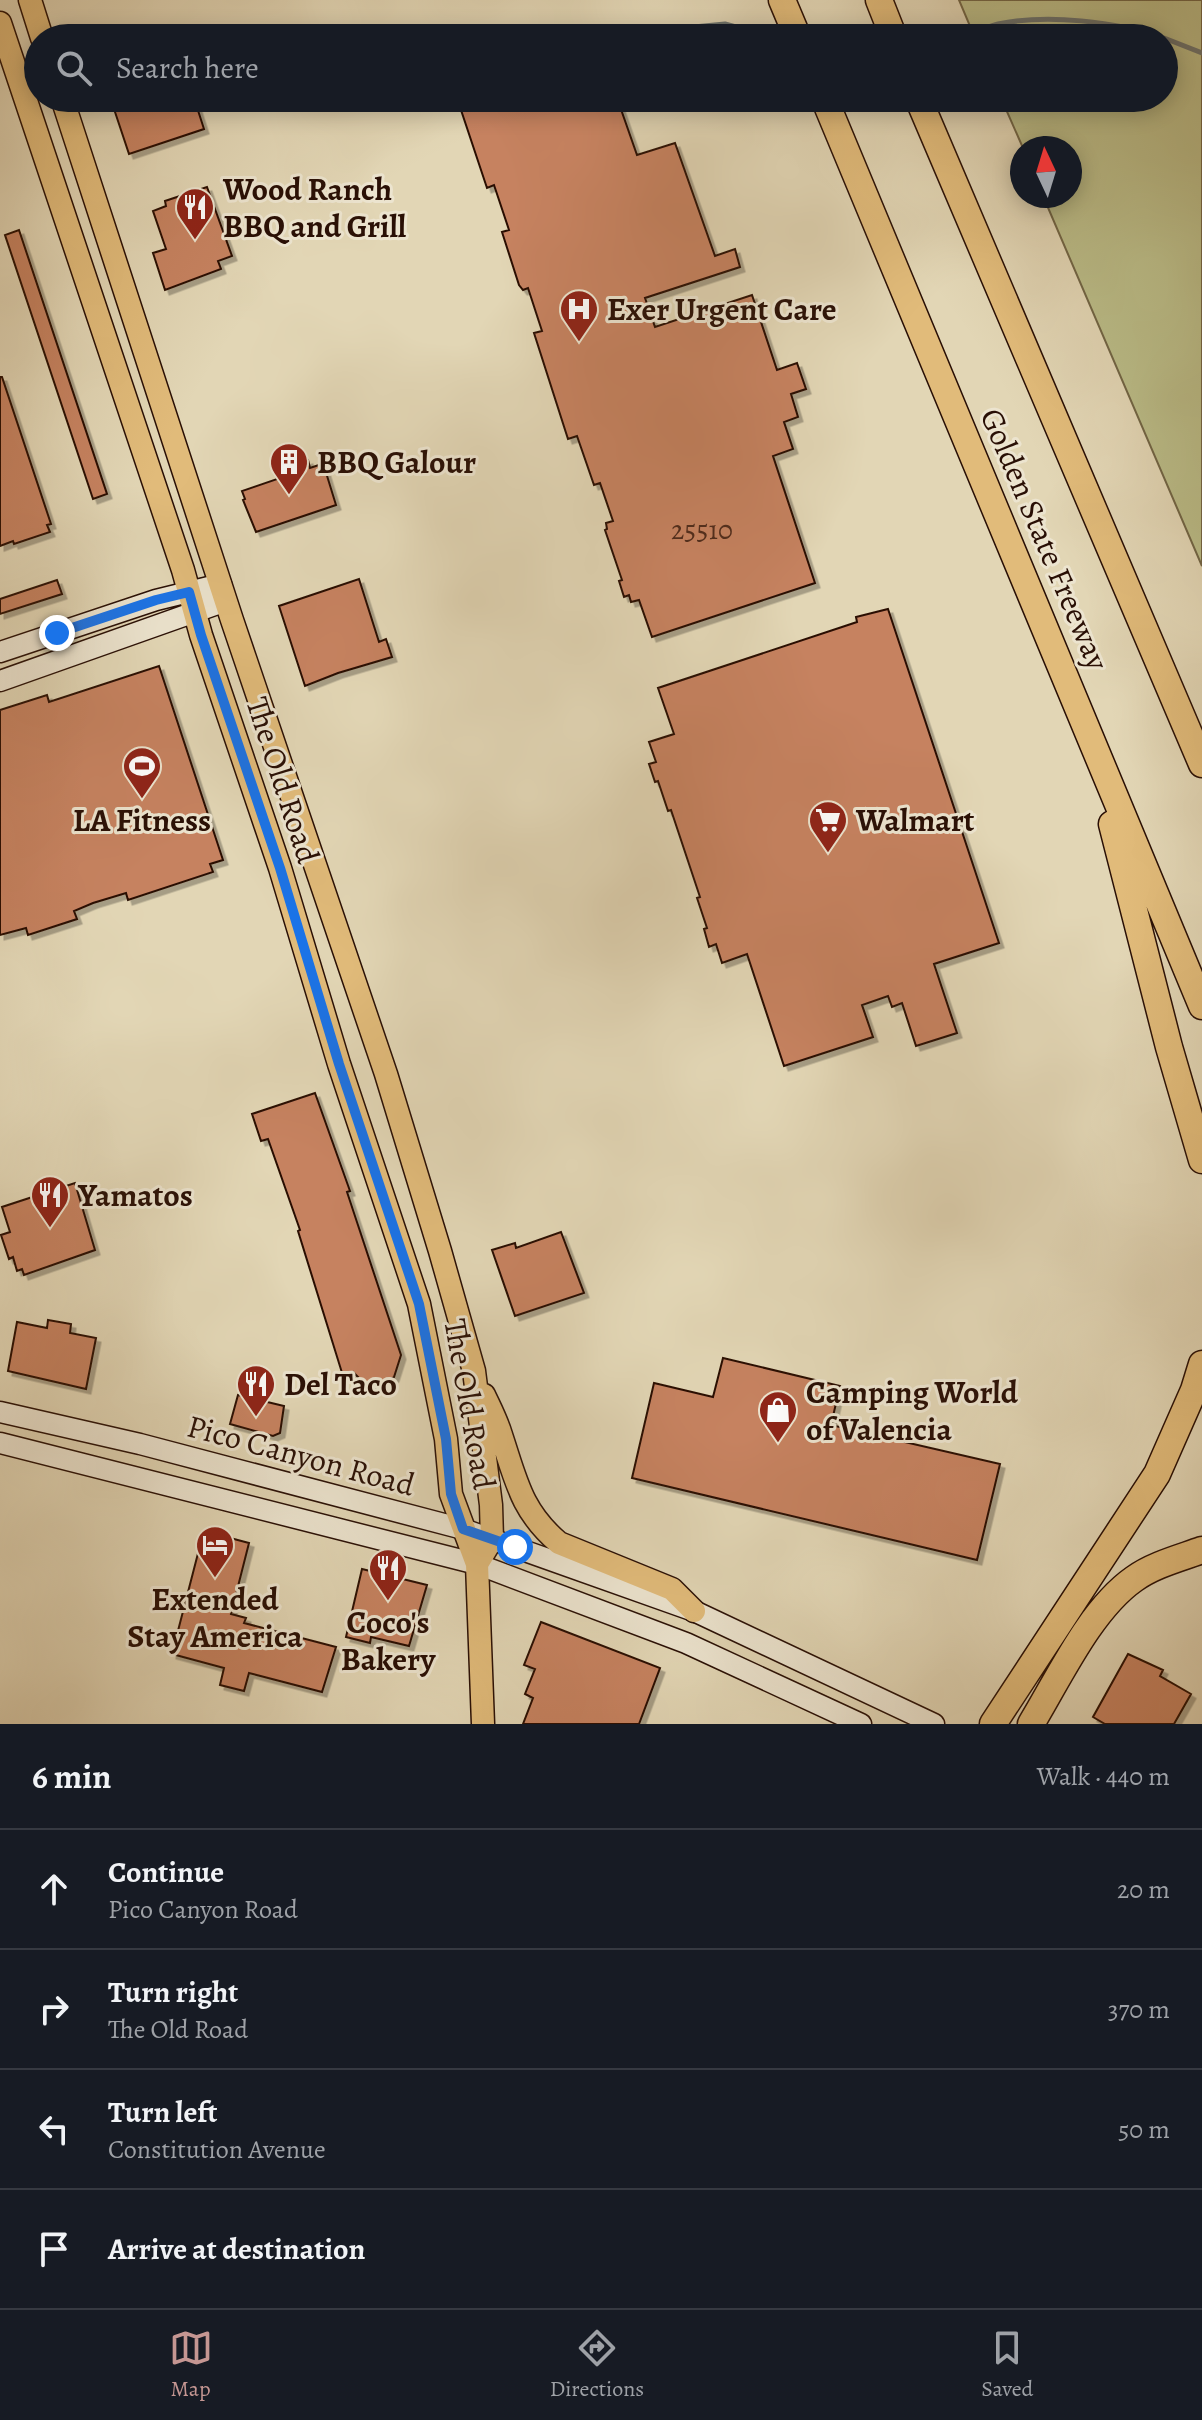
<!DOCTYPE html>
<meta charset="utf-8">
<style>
:root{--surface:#171b24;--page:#242831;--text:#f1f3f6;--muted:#9ea1a6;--line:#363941;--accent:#c59692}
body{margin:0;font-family:Alegreya,serif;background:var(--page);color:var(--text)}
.compass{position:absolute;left:1010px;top:136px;width:72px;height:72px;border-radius:50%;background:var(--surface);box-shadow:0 4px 20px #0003;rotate:356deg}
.stop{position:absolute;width:24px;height:24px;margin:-18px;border:6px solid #1a73e8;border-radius:50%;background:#fff}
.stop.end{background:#1a73e8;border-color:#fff;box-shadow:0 2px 8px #0008}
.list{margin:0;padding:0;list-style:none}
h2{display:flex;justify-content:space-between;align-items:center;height:104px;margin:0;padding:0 32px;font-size:34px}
h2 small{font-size:26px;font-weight:400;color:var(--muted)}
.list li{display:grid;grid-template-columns:52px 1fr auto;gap:24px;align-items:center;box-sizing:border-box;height:120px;padding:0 32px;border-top:2px solid var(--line)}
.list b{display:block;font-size:30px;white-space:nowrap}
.list p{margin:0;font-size:26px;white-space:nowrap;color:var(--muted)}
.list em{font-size:26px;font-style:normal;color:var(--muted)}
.icon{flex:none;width:44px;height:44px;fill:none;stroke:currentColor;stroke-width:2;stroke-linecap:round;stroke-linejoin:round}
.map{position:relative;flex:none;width:1202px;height:1724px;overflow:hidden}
.search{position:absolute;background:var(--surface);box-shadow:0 4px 20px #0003;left:24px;right:24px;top:24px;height:88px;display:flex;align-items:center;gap:20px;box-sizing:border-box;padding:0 28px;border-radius:44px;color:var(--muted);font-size:30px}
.sheet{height:584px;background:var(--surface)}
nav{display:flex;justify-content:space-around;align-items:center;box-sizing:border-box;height:112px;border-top:2px solid var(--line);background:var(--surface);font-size:22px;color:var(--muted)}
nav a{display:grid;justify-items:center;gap:4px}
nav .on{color:var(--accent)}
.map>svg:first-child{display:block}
.green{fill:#babc88;stroke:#726646;stroke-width:2}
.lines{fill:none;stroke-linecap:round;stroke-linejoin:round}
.stream{stroke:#6c7470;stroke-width:5}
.building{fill:#c68261;stroke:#290f05;stroke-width:2;filter:url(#shadow)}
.secondary-casing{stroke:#290f05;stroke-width:23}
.primary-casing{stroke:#290f05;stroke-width:25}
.motorway-casing{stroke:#290f05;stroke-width:29}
.secondary{stroke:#ece4cf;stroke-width:20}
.primary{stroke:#e1bb7a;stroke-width:22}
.motorway{stroke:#e1bb7a;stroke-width:26}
.route{stroke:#1a73e8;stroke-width:10}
.labels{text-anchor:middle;stroke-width:6;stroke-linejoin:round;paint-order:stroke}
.number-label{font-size:28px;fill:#502c1c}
.poi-label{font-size:32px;font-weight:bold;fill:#290f05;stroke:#ece4cf;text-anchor:start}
.street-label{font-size:32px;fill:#290f05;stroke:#ece4cf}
</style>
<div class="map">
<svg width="1202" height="1724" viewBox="0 0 1202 1724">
<defs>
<filter id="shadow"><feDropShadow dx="4.5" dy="4.5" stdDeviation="0" flood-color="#0004"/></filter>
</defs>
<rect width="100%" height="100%" fill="#e2d6b5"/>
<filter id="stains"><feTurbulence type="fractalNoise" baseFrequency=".0025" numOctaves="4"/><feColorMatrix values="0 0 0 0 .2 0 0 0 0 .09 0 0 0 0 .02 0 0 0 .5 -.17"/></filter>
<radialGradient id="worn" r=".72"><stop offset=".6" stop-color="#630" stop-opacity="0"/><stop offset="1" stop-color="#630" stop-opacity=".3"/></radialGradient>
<!-- green -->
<path class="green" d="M 959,0 L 1202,0 L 1202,566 L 1043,196 L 1070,196 L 1070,148 L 1023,148 L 1001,98 L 1164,98 L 1164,38 L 975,38 Z"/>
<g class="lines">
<!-- stream -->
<path class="stream" d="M 673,29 L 725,24 L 776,38
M 963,38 C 974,33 986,27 998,24 C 1046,14 1117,21 1163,38
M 1164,38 L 1202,53"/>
</g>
<!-- building -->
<path class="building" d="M 127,98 L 194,98 L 204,129 L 129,154 L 112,103 Z
M 457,98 L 617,98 L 637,155 L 675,143 L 715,256 L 735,249 L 740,267 L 645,298 L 655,327 L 752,295 L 777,370 L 797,363 L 806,389 L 791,394 L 798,417 L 784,422 L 793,449 L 773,456 L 815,583 L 652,637 L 639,600 L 631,602 L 629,595 L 624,597 L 619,581 L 622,580 L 605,530 L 607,529 L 606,523 L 613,521 L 600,483 L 594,485 L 577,436 L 568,439 L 534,333 L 542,331 L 528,288 L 523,290 L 519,285 L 502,232 L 509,230 L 494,185 L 487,188 Z
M 207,187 L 232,256 L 218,261 L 221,269 L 165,290 L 153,253 L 166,249 L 153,211 L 166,206 L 165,201 Z
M 19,230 L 107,494 L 93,499 L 5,235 Z
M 0,377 L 2,377 L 51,524 L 47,525 L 50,532 L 14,544 L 13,541 L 0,546 Z
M 308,460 L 310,468 L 322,464 L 324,466 L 336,505 L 256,532 L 243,500 L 245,499 L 242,491 L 292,474 L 289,467 Z
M 359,579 L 379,642 L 386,639 L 392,657 L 338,673 L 305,686 L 279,606 Z
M 57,580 L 62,594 L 0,614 L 0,599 Z
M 888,609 L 999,943 L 934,964 L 957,1033 L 916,1046 L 902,1003 L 892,1007 L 888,996 L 862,1005 L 873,1037 L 784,1066 L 747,954 L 722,963 L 716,944 L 709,947 L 704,929 L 707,928 L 697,898 L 700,897 L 671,810 L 668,811 L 658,781 L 655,782 L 649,764 L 656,762 L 649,742 L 674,734 L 658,688 L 857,622 L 856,617 Z
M 159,666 L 223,860 L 210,864 L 213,872 L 128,900 L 126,893 L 93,903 L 74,911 L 77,919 L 28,935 L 26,928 L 0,935 L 0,710 L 47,695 L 49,702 Z
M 315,1093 L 350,1191 L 347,1192 L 401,1355 L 394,1377 L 379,1386 L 364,1383 L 353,1372 L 343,1376 L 298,1231 L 300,1230 L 268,1139 L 261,1141 L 252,1114 Z
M 75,1183 L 95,1250 L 24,1275 L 22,1269 L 17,1271 L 13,1257 L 9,1259 L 1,1235 L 10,1232 L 2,1207 Z
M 561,1232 L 584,1293 L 515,1316 L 492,1250 L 515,1243 L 516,1248 Z
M 48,1320 L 71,1324 L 70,1333 L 96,1338 L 86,1389 L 8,1371 L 17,1322 L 47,1328 Z
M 723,1358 L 840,1386 L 831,1425 L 1000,1464 L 977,1560 L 632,1478 L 654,1383 L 713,1397 Z
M 238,1395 L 284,1406 L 280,1433 L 273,1436 L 230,1424 Z
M 203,1534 L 214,1537 L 215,1534 L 249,1543 L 231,1614 L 246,1618 L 244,1623 L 336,1647 L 322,1692 L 249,1673 L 244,1691 L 220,1685 L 224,1668 L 172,1654 Z
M 362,1569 L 427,1585 L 409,1646 L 371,1637 L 370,1643 L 346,1637 Z
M 541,1622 L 660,1668 L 639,1724 L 523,1724 L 533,1698 L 525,1694 L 535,1669 L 524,1665 Z
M 1128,1654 L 1163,1670 L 1160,1676 L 1191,1694 L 1174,1724 L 1105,1724 L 1093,1717 Z"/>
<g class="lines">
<!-- secondary casing -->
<g class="secondary-casing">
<path id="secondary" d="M 0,652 L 156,600 L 221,584
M 0,681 L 226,601
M 0,1412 L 140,1444 L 463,1529 L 694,1611 L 934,1724
M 0,1443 L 477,1564 L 686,1643 L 861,1724"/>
</g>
<!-- primary casing -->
<g class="primary-casing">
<path id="primary" d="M 30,0 L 42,38
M 0,23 L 183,570 L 201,635 L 280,868 L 339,1064 L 419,1304 L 446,1439 L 451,1494 L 477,1564 L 483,1724
M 62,98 L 232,620 L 386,1074 L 440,1251 L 474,1371 L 491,1505 L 492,1539 L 477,1564
M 484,1395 C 490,1408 497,1421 501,1435 C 516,1480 521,1511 559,1543 L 672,1589 L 694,1611"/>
</g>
<!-- motorway casing -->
<g class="motorway-casing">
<path id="motorway" d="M 782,0 L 798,38
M 879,0 L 894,38
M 824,98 L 1202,1006
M 918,98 L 1202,764
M 1112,824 L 1169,1047 L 1202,1160
M 993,1724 L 1157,1474 L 1194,1390 L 1202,1364
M 1031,1724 C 1059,1678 1090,1610 1134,1579 C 1153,1565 1180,1558 1202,1550"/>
</g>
<!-- secondary -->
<use href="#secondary" class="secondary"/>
<!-- primary -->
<use href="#primary" class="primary"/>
<!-- motorway -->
<use href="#motorway" class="motorway"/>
</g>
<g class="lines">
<!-- route -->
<path class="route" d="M 57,633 L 156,600 L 189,592 L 201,635 L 280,868 L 339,1064 L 419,1304 L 446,1439 L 451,1494 L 463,1529 L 515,1547"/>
</g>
<!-- icons -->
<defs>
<g id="restaurant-pin" transform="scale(2)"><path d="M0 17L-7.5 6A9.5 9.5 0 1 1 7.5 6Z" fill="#8f2418" stroke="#ece4cf"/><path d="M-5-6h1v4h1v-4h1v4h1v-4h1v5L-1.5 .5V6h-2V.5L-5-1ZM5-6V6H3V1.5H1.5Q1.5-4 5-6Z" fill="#fff"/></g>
<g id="hospital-pin" transform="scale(2)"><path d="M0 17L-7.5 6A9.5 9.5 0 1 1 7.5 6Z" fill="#8f2418" stroke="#ece4cf"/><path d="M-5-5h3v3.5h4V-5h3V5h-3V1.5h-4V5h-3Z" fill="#fff"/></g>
<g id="building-pin" transform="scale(2)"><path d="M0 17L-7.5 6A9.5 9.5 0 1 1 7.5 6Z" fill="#8f2418" stroke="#ece4cf"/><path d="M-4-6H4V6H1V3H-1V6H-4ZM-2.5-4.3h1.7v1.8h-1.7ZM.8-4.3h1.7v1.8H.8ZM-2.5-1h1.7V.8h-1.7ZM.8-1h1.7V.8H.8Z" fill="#fff"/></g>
<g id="stadium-pin" transform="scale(2)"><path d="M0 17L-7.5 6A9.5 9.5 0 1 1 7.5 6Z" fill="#8f2418" stroke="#ece4cf"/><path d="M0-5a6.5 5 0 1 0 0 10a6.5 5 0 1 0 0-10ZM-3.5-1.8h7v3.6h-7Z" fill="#fff"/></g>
<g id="supermarket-pin" transform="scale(2)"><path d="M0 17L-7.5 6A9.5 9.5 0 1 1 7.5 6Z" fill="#8f2418" stroke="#ece4cf"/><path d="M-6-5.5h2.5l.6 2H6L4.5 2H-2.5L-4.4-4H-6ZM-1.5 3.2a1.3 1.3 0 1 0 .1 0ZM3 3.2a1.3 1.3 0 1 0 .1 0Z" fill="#fff"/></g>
<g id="shop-pin" transform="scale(2)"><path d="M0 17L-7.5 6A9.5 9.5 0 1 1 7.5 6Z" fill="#8f2418" stroke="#ece4cf"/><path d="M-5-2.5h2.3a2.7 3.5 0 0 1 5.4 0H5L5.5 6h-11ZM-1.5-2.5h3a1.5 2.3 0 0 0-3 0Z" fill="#fff"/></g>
<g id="hotel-pin" transform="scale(2)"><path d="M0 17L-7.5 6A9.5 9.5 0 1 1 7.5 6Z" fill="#8f2418" stroke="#ece4cf"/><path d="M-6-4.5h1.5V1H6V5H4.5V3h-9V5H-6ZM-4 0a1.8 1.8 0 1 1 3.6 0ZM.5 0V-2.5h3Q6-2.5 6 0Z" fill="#fff"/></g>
</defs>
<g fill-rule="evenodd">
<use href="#restaurant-pin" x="195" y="207"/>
<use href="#hospital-pin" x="579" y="309"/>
<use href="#building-pin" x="289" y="462"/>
<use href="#stadium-pin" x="142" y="766"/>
<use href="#supermarket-pin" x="828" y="820"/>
<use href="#restaurant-pin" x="50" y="1195"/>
<use href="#restaurant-pin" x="256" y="1384"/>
<use href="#shop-pin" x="778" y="1410"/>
<use href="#hotel-pin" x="215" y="1545"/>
<use href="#restaurant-pin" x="388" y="1568"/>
</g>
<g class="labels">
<!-- number labels -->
<g class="number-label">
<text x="702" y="539">25510</text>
</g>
<!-- poi labels -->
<g class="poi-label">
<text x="223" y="200">Wood Ranch<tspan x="223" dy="37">BBQ and Grill</tspan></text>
<text x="607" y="320">Exer Urgent Care</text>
<text x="317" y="473">BBQ Galour</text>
<text x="142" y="831" text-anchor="middle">LA Fitness</text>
<text x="856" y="831">Walmart</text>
<text x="78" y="1206">Yamatos</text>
<text x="284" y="1395">Del Taco</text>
<text x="806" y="1403">Camping World<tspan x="806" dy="37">of Valencia</tspan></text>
<text x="215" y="1610" text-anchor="middle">Extended<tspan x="215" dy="37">Stay America</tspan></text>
<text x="388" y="1633" text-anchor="middle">Coco's<tspan x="388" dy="37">Bakery</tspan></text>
</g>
<!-- street labels -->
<g class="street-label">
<text transform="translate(1045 539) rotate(67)" y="11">Golden State Freeway</text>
<text transform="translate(283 780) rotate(72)" y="11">The Old Road</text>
<text transform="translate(470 1404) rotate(80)" y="11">The Old Road</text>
<text transform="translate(301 1455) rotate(15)" y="11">Pico Canyon Road</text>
</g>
</g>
<rect width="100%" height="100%" filter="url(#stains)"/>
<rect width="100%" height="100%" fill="url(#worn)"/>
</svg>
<svg class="compass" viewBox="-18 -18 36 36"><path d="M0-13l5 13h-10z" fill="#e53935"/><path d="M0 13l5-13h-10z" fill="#9ea1a6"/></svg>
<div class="stop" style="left:515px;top:1547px"></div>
<div class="stop end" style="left:57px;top:633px"></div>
<div class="search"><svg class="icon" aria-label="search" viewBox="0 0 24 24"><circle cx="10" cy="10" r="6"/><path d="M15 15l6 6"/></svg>Search here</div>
</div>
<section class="sheet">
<h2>6 min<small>Walk · 440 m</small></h2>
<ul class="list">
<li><svg class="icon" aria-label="ahead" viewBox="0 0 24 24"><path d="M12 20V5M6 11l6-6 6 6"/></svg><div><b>Continue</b><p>Pico Canyon Road</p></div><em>20 m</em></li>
<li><svg class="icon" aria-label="right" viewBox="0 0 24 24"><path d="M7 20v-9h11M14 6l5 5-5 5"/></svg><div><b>Turn right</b><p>The Old Road</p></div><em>370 m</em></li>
<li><svg class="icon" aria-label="left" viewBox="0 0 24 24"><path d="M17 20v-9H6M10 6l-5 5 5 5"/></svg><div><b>Turn left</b><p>Constitution Avenue</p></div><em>50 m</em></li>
<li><svg class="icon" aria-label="arrive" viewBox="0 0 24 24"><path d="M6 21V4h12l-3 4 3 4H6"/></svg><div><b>Arrive at destination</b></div></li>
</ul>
</section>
<nav>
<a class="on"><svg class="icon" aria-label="map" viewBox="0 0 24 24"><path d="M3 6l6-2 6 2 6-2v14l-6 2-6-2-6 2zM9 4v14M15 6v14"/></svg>Map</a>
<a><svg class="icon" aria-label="directions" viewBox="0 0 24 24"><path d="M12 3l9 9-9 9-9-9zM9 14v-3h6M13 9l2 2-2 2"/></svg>Directions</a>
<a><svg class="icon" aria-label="saved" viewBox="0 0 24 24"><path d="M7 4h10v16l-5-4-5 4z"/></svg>Saved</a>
</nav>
